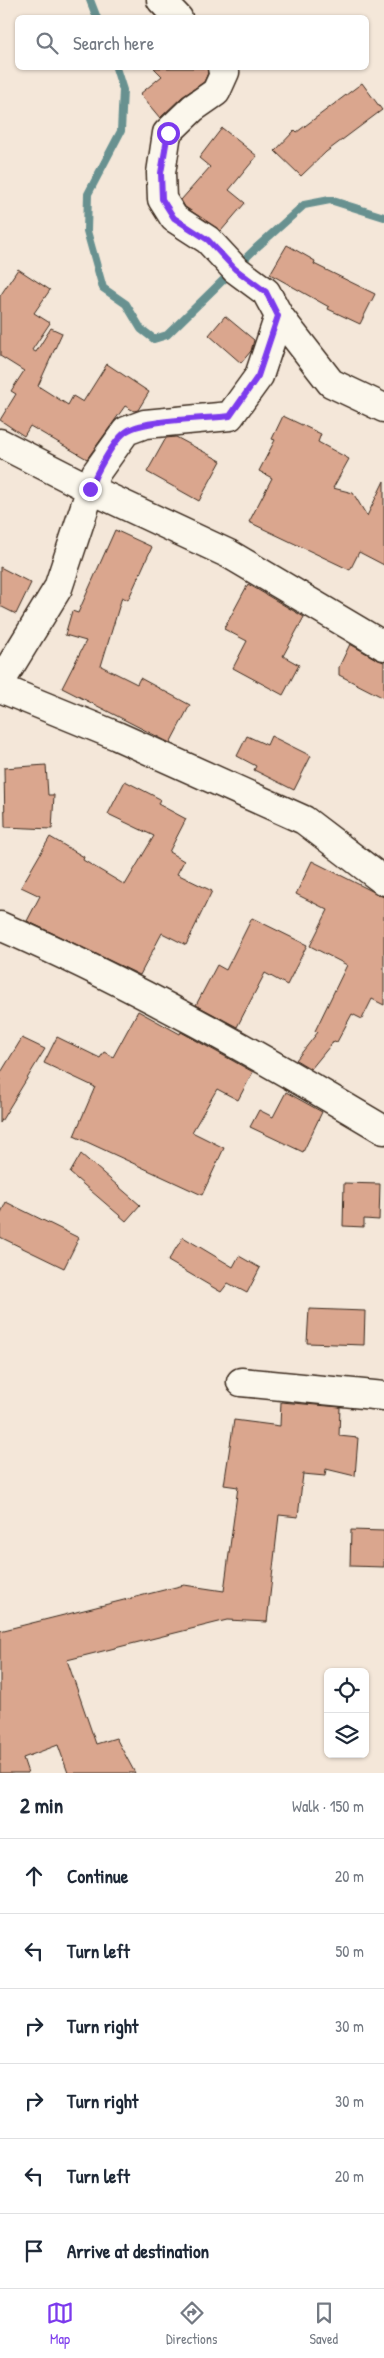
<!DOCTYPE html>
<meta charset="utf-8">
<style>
:root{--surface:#fff;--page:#f6f6f7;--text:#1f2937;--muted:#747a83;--line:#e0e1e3;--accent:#7c3aed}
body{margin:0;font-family:"Patrick Hand",sans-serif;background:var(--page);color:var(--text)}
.controls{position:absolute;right:15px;bottom:15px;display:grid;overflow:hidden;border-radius:8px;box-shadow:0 1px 4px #0004}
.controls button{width:45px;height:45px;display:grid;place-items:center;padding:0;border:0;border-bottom:1px solid var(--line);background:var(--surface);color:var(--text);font:25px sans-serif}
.stop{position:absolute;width:15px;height:15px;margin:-11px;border:4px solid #7c3aed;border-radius:50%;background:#fff}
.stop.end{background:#7c3aed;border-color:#fff;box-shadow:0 1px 5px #0008}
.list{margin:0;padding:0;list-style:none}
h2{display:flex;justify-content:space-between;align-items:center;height:65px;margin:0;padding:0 20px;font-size:21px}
h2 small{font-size:16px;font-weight:400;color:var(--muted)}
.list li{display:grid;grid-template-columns:32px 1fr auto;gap:15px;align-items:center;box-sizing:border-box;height:75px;padding:0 20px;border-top:1px solid var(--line)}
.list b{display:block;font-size:19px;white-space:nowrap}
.list em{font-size:16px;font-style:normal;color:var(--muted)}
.icon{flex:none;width:28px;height:28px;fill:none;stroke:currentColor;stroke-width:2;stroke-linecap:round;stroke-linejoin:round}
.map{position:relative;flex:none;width:384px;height:1773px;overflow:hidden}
.search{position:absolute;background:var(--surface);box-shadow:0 1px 4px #0004;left:15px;right:15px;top:15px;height:55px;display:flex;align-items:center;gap:12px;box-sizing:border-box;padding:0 18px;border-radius:8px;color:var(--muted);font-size:19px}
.sheet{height:515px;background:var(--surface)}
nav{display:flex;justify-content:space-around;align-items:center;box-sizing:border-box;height:70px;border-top:1px solid var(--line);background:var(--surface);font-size:14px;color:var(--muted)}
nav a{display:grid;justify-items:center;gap:2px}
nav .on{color:var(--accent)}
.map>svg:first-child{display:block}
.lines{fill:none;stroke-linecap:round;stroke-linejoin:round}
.stream{stroke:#679190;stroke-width:8}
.building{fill:#daa68e;stroke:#3b2a1e}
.minor-casing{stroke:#3b2a1e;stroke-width:31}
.minor{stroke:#fbf7ec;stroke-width:28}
.route{stroke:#7c3aed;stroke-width:6}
</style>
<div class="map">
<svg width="384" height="1773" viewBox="0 0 384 1773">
<rect width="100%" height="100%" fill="#f4e7d9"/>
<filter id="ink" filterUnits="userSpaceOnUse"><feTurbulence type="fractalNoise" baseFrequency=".02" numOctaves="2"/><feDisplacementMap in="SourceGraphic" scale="10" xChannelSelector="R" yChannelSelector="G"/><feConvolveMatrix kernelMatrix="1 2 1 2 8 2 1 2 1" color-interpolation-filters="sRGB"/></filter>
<g filter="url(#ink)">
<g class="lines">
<!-- stream -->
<path class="stream" d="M 90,0 L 97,18
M 116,68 L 123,90 L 121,131 L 88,194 L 87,231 L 103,288 L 126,304 L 141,329 L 154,339 L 167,335 L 256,248 L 304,205 L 330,200 L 384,217"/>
</g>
<!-- building -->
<path class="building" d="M 154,68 L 207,68 L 208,73 L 204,82 L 182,97 L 160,118 L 140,94 L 162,76 Z
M 362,83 L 382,110 L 326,152 L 301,176 L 275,151 L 295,130 L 297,132 Z
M 222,128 L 257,156 L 229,190 L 245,203 L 221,231 L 185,207 L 181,200 L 210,167 L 199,158 Z
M 287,245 L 315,261 L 314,264 L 375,294 L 360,324 L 328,309 L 329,307 L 270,274 Z
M 18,269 L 50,290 L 34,313 L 50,323 L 32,350 L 36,352 L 51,328 L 62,333 L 38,386 L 68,405 L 73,396 L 83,402 L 107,364 L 149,392 L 138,410 L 134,411 L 125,406 L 87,459 L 30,426 L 24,436 L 0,420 L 16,394 L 11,391 L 24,371 L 0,356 L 0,296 Z
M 225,316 L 254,340 L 251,351 L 241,363 L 209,335 Z
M 283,416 L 321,434 L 318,442 L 349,459 L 333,488 L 353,493 L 367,516 L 384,481 L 384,565 L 359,552 L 350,570 L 249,522 L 272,478 L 259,471 L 275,440 L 272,439 Z
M 176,437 L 221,461 L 199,501 L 147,472 L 166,438 Z
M 115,530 L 152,547 L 128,600 L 122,597 L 101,666 L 137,684 L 140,678 L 190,705 L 170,743 L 62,688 L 86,641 L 65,635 L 72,611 L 78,613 Z
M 0,567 L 31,583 L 16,614 L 0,606 Z
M 248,584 L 304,617 L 283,656 L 299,665 L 283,695 L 233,668 L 247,641 L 224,629 Z
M 350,644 L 376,659 L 384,662 L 384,698 L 339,675 L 339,667 Z
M 247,736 L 267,745 L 271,736 L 311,756 L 294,790 L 254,770 L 256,766 L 237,756 Z
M 46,765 L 48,795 L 54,795 L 52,829 L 5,827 L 4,768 Z
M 125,781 L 160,799 L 158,804 L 186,819 L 169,852 L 184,861 L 177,874 L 212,891 L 186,945 L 162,933 L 140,975 L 27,921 L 40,896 L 21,887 L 50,837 L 84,857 L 83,860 L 125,885 L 154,836 L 108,814 Z
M 312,861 L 384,897 L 384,1005 L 372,999 L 362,1019 L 352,1014 L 337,1042 L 334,1041 L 311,1069 L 296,1060 L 318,1032 L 315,1031 L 347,965 L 310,946 L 328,910 L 296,894 Z
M 252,918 L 307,945 L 287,985 L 265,973 L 237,1027 L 196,1005 L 217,965 L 226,970 Z
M 138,1011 L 180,1034 L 181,1032 L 253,1072 L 238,1100 L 217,1089 L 192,1132 L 224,1148 L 202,1195 L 74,1136 L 95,1087 L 44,1063 L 57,1037 L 100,1058 L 104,1052 L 113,1057 Z
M 22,1038 L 45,1049 L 0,1123 L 0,1074 Z
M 286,1092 L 322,1112 L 303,1152 L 250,1127 L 259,1110 L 273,1117 Z
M 81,1154 L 140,1205 L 126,1221 L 70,1173 Z
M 344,1183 L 380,1184 L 379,1220 L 364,1219 L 364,1227 L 343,1226 Z
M 6,1202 L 79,1238 L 64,1268 L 0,1237 L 0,1215 Z
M 183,1237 L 233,1267 L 239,1256 L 260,1268 L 247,1293 L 228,1283 L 221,1292 L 168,1261 Z
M 309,1309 L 365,1311 L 364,1345 L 307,1343 Z
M 281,1402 L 340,1407 L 339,1436 L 358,1438 L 355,1476 L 326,1469 L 325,1476 L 303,1474 L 298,1517 L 279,1515 L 267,1622 L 227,1620 L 67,1660 L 96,1744 L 116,1738 L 135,1773 L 68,1773 L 58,1745 L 23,1758 L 28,1773 L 0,1773 L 0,1631 L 184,1585 L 224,1591 L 238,1487 L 224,1485 L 234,1420 L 280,1426 Z
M 351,1530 L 384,1531 L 384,1567 L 350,1566 Z"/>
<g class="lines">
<!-- minor casing -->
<g class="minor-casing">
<path id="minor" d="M 161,0 L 178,18
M 222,68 L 225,72 L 216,92 L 193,108 L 167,133 L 161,173 L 162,199 L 174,218 L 208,240 L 235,269 L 266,292 L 279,316 L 331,383 L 384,408
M 0,443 L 90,489 L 229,554 L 384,646
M 0,683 L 58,588 L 96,473 L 126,431 L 145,424 L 230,416 L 259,376 L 279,316
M 0,688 L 117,736 L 304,820 L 384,881
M 0,926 C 133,984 260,1056 384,1130
M 241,1382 L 384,1396"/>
</g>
<!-- minor -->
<use href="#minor" class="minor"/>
</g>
</g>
<g class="lines" filter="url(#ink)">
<!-- route -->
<path class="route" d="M 90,489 C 95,475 114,439 127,431 C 145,419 206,419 230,416 L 258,376 L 278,316 L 266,292 L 235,269 L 208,240 L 174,218 L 162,199 L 161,173 L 168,133"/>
</g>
</svg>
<div class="controls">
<button><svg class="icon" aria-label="locate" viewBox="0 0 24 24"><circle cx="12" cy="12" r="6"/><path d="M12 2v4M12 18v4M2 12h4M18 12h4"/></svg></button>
<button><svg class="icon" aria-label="layers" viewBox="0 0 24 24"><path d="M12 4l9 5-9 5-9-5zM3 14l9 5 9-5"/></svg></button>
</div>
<div class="stop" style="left:168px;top:133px"></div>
<div class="stop end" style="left:90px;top:489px"></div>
<div class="search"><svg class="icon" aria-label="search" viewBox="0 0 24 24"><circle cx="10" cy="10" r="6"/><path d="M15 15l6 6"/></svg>Search here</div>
</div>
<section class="sheet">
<h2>2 min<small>Walk · 150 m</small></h2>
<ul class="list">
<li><svg class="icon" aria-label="ahead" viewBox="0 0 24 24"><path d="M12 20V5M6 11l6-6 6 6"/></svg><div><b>Continue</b></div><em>20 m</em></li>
<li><svg class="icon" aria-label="left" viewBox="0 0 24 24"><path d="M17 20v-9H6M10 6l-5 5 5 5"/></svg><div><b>Turn left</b></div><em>50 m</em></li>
<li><svg class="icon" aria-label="right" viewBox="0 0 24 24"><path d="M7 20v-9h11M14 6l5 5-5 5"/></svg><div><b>Turn right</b></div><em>30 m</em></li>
<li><svg class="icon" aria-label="right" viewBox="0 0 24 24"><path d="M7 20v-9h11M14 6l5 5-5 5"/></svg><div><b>Turn right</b></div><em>30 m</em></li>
<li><svg class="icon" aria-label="left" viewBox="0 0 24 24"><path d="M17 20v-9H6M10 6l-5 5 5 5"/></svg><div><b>Turn left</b></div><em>20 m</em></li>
<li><svg class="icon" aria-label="arrive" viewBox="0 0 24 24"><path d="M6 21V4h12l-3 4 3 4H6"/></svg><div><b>Arrive at destination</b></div></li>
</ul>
</section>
<nav>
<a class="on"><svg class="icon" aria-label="map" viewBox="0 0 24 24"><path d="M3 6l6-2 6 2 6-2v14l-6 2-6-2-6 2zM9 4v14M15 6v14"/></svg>Map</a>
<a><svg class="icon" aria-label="directions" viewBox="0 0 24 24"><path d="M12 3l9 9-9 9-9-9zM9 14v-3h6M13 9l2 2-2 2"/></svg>Directions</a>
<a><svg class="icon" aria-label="saved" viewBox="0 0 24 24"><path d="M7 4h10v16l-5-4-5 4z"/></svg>Saved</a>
</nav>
